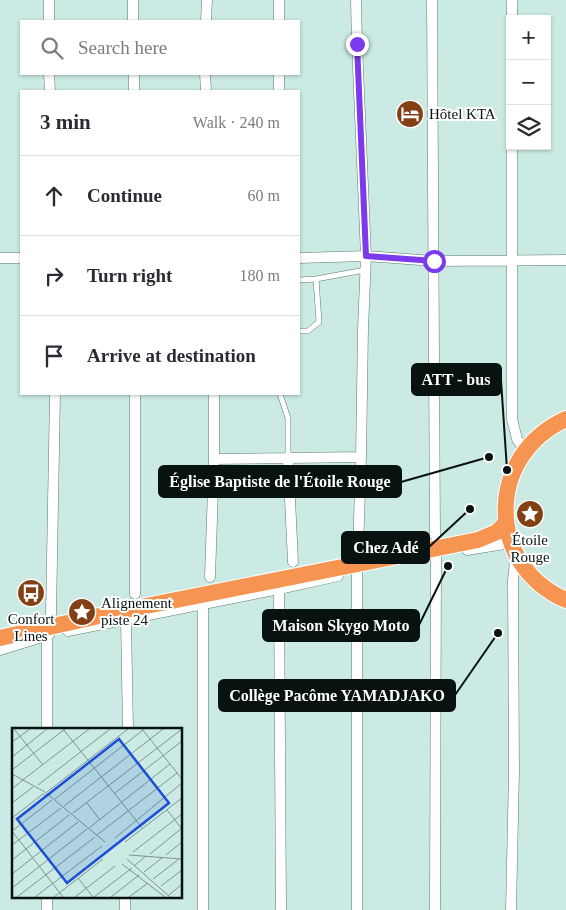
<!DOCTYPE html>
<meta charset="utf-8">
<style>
:root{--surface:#fff;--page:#f2f2f3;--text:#2b2b33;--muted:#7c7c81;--line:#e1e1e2}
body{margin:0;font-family:Georgia,serif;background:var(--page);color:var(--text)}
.controls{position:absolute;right:15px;top:15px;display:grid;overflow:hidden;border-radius:0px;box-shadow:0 1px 4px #0004}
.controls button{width:45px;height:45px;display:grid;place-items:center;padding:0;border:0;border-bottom:1px solid var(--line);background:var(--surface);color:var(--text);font:25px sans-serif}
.stop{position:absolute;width:15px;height:15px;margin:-11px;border:4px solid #7c3aed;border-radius:50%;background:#fff}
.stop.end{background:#7c3aed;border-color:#fff;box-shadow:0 1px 5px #0008}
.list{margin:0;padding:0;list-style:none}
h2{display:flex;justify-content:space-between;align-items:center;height:65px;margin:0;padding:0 20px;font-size:21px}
h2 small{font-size:16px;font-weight:400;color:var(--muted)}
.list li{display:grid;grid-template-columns:32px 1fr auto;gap:15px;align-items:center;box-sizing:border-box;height:80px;padding:0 20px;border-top:1px solid var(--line)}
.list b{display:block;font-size:19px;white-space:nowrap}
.list em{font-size:16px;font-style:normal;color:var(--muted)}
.icon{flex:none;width:28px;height:28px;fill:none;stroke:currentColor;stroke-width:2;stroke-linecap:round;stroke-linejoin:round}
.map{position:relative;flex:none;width:566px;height:910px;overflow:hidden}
.search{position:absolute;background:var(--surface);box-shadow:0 1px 4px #0004;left:20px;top:20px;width:280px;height:55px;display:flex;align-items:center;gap:12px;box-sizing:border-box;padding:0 18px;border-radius:0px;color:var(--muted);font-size:19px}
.panel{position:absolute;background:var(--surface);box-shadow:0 1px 4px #0004;left:20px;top:90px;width:280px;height:305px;border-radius:0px}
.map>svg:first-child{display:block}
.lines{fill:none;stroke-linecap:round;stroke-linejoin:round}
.service-casing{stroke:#5d7974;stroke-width:6}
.minor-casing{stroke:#5d7974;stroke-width:11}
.trunk-casing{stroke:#fff;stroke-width:18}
.service{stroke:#fff;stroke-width:5}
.minor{stroke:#fff;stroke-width:10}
.trunk{stroke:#f69452;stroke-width:16}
.route{stroke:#7c3aed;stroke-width:6}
.labels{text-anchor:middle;stroke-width:4;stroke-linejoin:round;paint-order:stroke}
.poi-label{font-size:15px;fill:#081311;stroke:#fff;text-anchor:start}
.inset-road{fill:none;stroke:#7d948f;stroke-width:1}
.view{fill:#1d4ed8;fill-opacity:0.15;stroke:#1d4ed8;stroke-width:2.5}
.inset-edge{fill:none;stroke:#081311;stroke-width:2.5}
.leader{fill:none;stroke:#081311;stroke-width:2}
.callout-dot{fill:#081311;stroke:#fff;stroke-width:2}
.callout{fill:#081311;stroke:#081311;stroke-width:2}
.callout-label{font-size:16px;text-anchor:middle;font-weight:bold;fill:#fff}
</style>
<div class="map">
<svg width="566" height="910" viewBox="0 0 566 910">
<rect width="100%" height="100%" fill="#cbeae3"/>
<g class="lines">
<!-- service casing -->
<g class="service-casing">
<path id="service" d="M 299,280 L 316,279 L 365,270
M 299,331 L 308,331 L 319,322 L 316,279
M 280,394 L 288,418 L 288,457"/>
</g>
<!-- minor casing -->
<g class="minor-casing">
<path id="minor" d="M 133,0 L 133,21
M 356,0 L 357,44 L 366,256 L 363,329 L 361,457 L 358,551
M 432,0 L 435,536
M 512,0 L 512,19
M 49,21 L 49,0
M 206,21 L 207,0
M 279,21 L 279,0
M 49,74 L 50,91
M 134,74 L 134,91
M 205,74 L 206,91
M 279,74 L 279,91
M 512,146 L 512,419 L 517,439 L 525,451
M 0,258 L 21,258
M 299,258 L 366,256 L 434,261 L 566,260
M 135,394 L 135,594
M 288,457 L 293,562
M 214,459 L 361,457
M 467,550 L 511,543
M 210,577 L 214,459 L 214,394
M 279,589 L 281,910
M 51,614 L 55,394
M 126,620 L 128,729
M 68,631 L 279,589 L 338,576
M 0,650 L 49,635
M 47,729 L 47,635
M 47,910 L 47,896
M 125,910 L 125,896
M 203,910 L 203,603
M 357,910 L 357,571
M 435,910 L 436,555
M 511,910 L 514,771 L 513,580 L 516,554"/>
</g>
<!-- trunk casing -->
<g class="trunk-casing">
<path id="trunk" d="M 566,419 C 486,455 485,565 566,600
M 0,638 L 126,610 L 478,540 L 497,532 L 506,523"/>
</g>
<!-- service -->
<use href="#service" class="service"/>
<!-- minor -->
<use href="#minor" class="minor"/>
<!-- trunk -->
<use href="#trunk" class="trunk"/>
</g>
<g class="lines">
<!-- route -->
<path class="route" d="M 357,44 L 366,256 L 434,261"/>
</g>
<!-- icons -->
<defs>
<g id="hotel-disc" transform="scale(1.4375)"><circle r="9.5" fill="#844015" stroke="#fff"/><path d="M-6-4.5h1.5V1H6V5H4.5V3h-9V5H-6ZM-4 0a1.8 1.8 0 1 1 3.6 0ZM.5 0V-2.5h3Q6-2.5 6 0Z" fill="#fff"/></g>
<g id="sight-disc" transform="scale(1.4375)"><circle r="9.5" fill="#844015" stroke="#fff"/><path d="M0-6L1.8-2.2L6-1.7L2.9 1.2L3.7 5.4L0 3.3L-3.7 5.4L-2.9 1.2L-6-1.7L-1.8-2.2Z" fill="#fff"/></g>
<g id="bus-disc" transform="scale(1.4375)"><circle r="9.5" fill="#844015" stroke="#fff"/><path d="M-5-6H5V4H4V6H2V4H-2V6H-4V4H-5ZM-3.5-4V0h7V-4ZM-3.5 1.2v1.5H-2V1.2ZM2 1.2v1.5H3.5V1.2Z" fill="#fff"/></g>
</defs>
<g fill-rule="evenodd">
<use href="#hotel-disc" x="410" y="114"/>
<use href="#sight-disc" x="530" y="514"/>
<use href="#bus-disc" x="31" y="593"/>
<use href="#sight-disc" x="82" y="612"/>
</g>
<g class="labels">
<!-- poi labels -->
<g class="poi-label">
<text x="429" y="119">Hôtel KTA</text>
<text x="530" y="545" text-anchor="middle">Étoile<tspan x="530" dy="17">Rouge</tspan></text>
<text x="101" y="608">Alignement<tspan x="101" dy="17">piste 24</tspan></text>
<text x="31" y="624" text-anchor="middle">Confort<tspan x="31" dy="17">Lines</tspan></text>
</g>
</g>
<!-- overview -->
<g transform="translate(12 728)">
<rect width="170" height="170" fill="#cbeae3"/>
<path class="inset-road" d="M 2,1 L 31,37M 51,1 L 131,101M 130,1 L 170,51M 0,14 L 18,1M 0,29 L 35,1M 0,42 L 53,1M 0,46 L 33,64 L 93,114M 12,51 L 77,1M 26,57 L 98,1M 0,61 L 12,51M 35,64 L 116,1M 103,65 L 170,13M 43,71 L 131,2M 0,75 L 21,59M 75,75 L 88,92M 52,78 L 151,1M 155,82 L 170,101M 61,85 L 170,1M 0,90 L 31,66 L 34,68M 77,100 L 158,36M 0,103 L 51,169M 0,103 L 40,72M 85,107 L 165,45M 103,110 L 170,55M 113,114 L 170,70M 0,117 L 49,80M 121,124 L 170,86M 138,126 L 170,100M 117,127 L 170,131M 154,127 L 170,114M 115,131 L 158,169M 0,132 L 57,87M 110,136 L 153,169M 122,138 L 134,128M 132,144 L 150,130M 0,146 L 66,94M 66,150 L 81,169M 141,151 L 167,131M 149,158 L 170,142M 0,160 L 75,101M 157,167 L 170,156M 5,169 L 83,109M 23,169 L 90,118M 42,169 L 91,131M 63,169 L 103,138M 82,169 L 120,140M 99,169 L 127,147M 117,169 L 136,155"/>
<path class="view" d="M 107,11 L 157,75 L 55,155 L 5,91 Z"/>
<rect width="170" height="170" class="inset-edge"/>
</g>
<!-- callouts -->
<path class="leader" d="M507 470L501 380M489 457L401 482M470 509L429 547M448 566L419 625M498 633L455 695"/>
<g class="callout-dot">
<circle cx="507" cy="470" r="5"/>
<circle cx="489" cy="457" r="5"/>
<circle cx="470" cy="509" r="5"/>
<circle cx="448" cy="566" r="5"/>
<circle cx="498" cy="633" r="5"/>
</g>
<g class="callout">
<rect x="412" y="364" width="89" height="31" rx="5"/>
<rect x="159" y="466" width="242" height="31" rx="5"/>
<rect x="342" y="532" width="87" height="31" rx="5"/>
<rect x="263" y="610" width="156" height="31" rx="5"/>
<rect x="219" y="680" width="236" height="31" rx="5"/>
</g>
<g class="callout-label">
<text x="456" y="385">ATT - bus</text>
<text x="280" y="487">Église Baptiste de l'Étoile Rouge</text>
<text x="386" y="553">Chez Adé</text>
<text x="341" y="631">Maison Skygo Moto</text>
<text x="337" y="701">Collège Pacôme YAMADJAKO</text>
</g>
</svg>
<div class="controls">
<button>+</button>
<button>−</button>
<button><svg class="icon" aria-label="layers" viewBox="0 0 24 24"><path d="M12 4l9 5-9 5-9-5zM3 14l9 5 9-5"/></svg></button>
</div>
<div class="stop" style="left:434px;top:261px"></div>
<div class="stop end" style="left:357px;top:44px"></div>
<div class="search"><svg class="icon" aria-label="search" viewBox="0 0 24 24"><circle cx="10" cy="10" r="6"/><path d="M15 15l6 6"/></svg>Search here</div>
<section class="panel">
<h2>3 min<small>Walk · 240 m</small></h2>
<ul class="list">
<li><svg class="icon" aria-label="ahead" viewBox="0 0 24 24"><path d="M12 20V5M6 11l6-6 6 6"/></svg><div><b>Continue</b></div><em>60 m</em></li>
<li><svg class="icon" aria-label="right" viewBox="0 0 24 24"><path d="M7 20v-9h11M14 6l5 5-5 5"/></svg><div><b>Turn right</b></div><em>180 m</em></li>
<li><svg class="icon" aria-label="arrive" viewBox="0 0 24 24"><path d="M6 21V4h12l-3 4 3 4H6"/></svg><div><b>Arrive at destination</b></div></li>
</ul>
</section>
</div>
